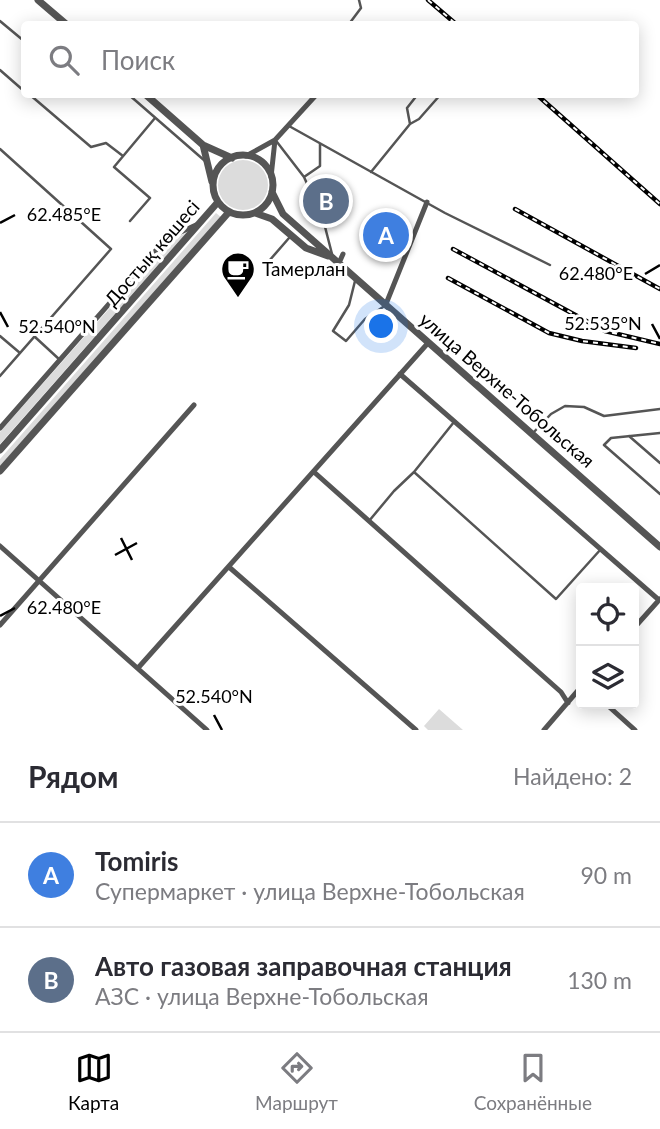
<!DOCTYPE html>
<html lang="ru">
<meta charset="utf-8">
<style>
:root{--surface:#fff;--page:#f2f2f3;--text:#2b2b33;--muted:#7c7c81;--line:#e1e1e2;--accent:#000}
body{margin:0;font-family:Lato,sans-serif;background:var(--page);color:var(--text)}
.controls{position:absolute;right:21px;bottom:21px;display:grid;overflow:hidden;border-radius:7px;box-shadow:0 4px 18px #0003}
.controls button{width:63px;height:63px;display:grid;place-items:center;padding:0;border:0;border-bottom:2px solid var(--line);background:var(--surface);color:var(--text);font:35px sans-serif}
.you{position:absolute;left:382px;top:327px;width:24px;height:24px;margin:-18px;border:5px solid #fff;border-radius:50%;background:#1a73e8;box-shadow:0 0 0 10px #1a73e833}
.badge{display:grid;place-items:center;width:46px;height:46px;border-radius:50%;background:var(--accent);color:#fff;font-size:23px;font-weight:700}
.pin{position:absolute;translate:-50% -50%;border:4px solid #fff;box-shadow:0 2px 7px #0006}
.list{margin:0;padding:0;list-style:none}
h2{display:flex;justify-content:space-between;align-items:center;height:91px;margin:0;padding:0 28px;font-size:30px}
h2 small{font-size:23px;font-weight:400;color:var(--muted)}
.list li{display:grid;grid-template-columns:46px 1fr auto;gap:21px;align-items:center;box-sizing:border-box;height:105px;padding:0 28px;border-top:2px solid var(--line)}
.list b{display:block;font-size:26px;white-space:nowrap}
.list p{margin:0;font-size:23px;white-space:nowrap;color:var(--muted)}
.list em{font-size:23px;font-style:normal;color:var(--muted)}
.icon{flex:none;width:38px;height:38px;fill:none;stroke:currentColor;stroke-width:2;stroke-linecap:round;stroke-linejoin:round}
.map{position:relative;flex:none;width:660px;height:730px;overflow:hidden}
.search{position:absolute;background:var(--surface);box-shadow:0 4px 18px #0003;left:21px;right:21px;top:21px;height:77px;display:flex;align-items:center;gap:18px;box-sizing:border-box;padding:0 24px;border-radius:7px;color:var(--muted);font-size:26px}
.sheet{height:301px;background:var(--surface)}
nav{display:flex;justify-content:space-around;align-items:center;box-sizing:border-box;height:98px;border-top:2px solid var(--line);background:var(--surface);font-size:19px;color:var(--muted)}
nav a{display:grid;justify-items:center;gap:4px}
nav .on{color:var(--accent)}
.map>svg:first-child{display:block}
.green{fill:#dcdcdc}
.lines{fill:none;stroke-linecap:round;stroke-linejoin:round}
.service{stroke:#555;stroke-width:2.5}
.minor{stroke:#555;stroke-width:5}
.tertiary{stroke:#555;stroke-width:7}
.rail-casing{stroke:#000;stroke-width:4.5}
.rail{stroke:#fff;stroke-width:2;stroke-dasharray:5;stroke-linecap:butt}
.ticks{fill:none;stroke:#000;stroke-width:2.5}
.labels{text-anchor:middle;stroke-width:6;stroke-linejoin:round;paint-order:stroke}
.street-label{font-size:19px;fill:#000;stroke:#fff}
.poi-label{font-size:19px;fill:#000;stroke:#fff;text-anchor:start}
.ticks-label{font-size:18px;text-anchor:middle;fill:#000;stroke:#fff;stroke-width:6;stroke-linejoin:round;paint-order:stroke}
</style>
<div class="map">
<svg width="660" height="730" viewBox="0 0 660 730">
<rect width="100%" height="100%" fill="#fff"/>
<!-- green -->
<path class="green" d="M218 185a25 25 0 1 1 50 0a25 25 0 1 1-50 0Z
M 216,213 L 222,218 L 0,466 L 0,459 Z
M 186,233 L 0,444 L 0,432 L 169,241 Z
M 439,709 L 463,730 L 428,730 L 424,726 Z"/>
<g class="lines">
<!-- service -->
<path class="service" d="M 0,21 L 24,41
M 349,24 L 361,8 L 359,0
M 0,70 L 24,91
M 29,94 L 91,147 L 106,143 L 123,156
M 128,94 L 205,161
M 410,124 L 407,108 L 418,94
M 289,126 L 445,213 L 550,265
M 277,142 L 304,177 L 323,219 L 332,254
M 0,149 L 111,249 L 0,376
M 371,172 L 410,124 L 419,119 L 441,94
M 304,177 L 320,166 L 320,144
M 130,221 L 150,198 L 114,167 L 155,118
M 269,261 L 289,238
M 355,281 L 349,305 L 333,331 L 346,341 L 365,319 L 386,305
M 0,336 L 20,353
M 35,337 L 60,360
M 454,422 L 414,472 L 556,599 L 601,549
M 660,433 L 611,438 L 604,445 L 660,494
M 532,434 L 551,414 L 565,406 L 584,407 L 604,416 L 660,409
M 629,436 L 660,463
M 369,521 L 394,491 L 414,472"/>
<!-- minor -->
<path class="minor" d="M 246,156 L 275,140 L 317,94
M 271,177 L 275,140
M 339,263 L 343,254
M 386,304 L 427,202
M 400,374 L 659,600
M 0,428 L 166,239 L 196,225
M 314,472 L 561,692 L 568,703
M 0,546 L 207,730
M 229,567 L 416,730
M 0,625 L 194,405
M 634,628 L 660,599
M 138,668 L 428,343
M 606,704 L 635,730
M 544,730 L 581,687"/>
<!-- tertiary -->
<path class="tertiary" d="M 38,0 L 66,24
M 145,94 L 203,145 L 232,158
M 203,145 L 212,182
M213 185a30 30 0 1 1 60 0a30 30 0 1 1-60 0Z
M 272,192 L 283,214 L 660,547
M 255,213 L 272,219 L 306,248 L 328,256
M 0,450 L 218,202
M 0,471 L 229,212"/>
<!-- rail casing -->
<g class="rail-casing">
<path id="rail" d="M 428,0 L 456,24
M 536,94 L 660,204
M 515,209 L 660,289
M 453,249 L 605,331 L 660,344
M 448,278 L 549,333 L 582,341 L 636,348"/>
</g>
<!-- rail -->
<use href="#rail" class="rail"/>
</g>
<!-- ticks -->
<path class="ticks" d="M 0,223 L 15,215M 645,274 L 660,265M 0,312 L 8,327M 652,324 L 660,339M 121,538 L 132,560M 115,555 L 137,543M 0,616 L 15,608M 214,715 L 222,730"/>
<!-- icons -->
<defs>
<g id="cafe-pin" transform="scale(1.75)"><path d="M0 17L-7.5 6A9.5 9.5 0 1 1 7.5 6Z" fill="#000" stroke="#fff"/><path d="M-5.5-4.5H6V0H3Q3 3.5 0 3.5H-2.5Q-5.5 3.5-5.5 0ZM3-3.2v2h1.7v-2ZM-6 4.5H4V6H-6Z" fill="#fff"/></g>
</defs>
<g fill-rule="evenodd">
<use href="#cafe-pin" x="238" y="269"/>
</g>
<g class="labels">
<!-- street labels -->
<g class="street-label">
<text transform="translate(152 253) rotate(-49)" y="7">Достық көшесі</text>
<text transform="translate(507 390) rotate(41)" y="7">улица Верхне-Тобольская</text>
</g>
<!-- poi labels -->
<g class="poi-label">
<text x="262" y="276">Тамерлан</text>
</g>
</g>
<g class="ticks-label">
<text x="64" y="221">62.485°E</text>
<text x="596" y="280">62.480°E</text>
<text x="603" y="330">52.535°N</text>
<text x="57" y="333">52.540°N</text>
<text x="64" y="614">62.480°E</text>
<text x="214" y="703">52.540°N</text>
</g>
</svg>
<div class="controls">
<button><svg class="icon" aria-label="locate" viewBox="0 0 24 24"><circle cx="12" cy="12" r="6"/><path d="M12 2v4M12 18v4M2 12h4M18 12h4"/></svg></button>
<button><svg class="icon" aria-label="layers" viewBox="0 0 24 24"><path d="M12 4l9 5-9 5-9-5zM3 14l9 5 9-5"/></svg></button>
</div>
<div class="you"></div>
<div class="pin badge" style="left:386px;top:235px;background:#3f7fe0">A</div>
<div class="pin badge" style="left:326px;top:201px;background:#5c6f8a">B</div>
<div class="search"><svg class="icon" aria-label="search" viewBox="0 0 24 24"><circle cx="10" cy="10" r="6"/><path d="M15 15l6 6"/></svg>Поиск</div>
</div>
<section class="sheet">
<h2>Рядом<small>Найдено: 2</small></h2>
<ul class="list">
<li><span class="badge" style="background:#3f7fe0">A</span><div><b>Tomiris</b><p>Супермаркет · улица Верхне-Тобольская</p></div><em>90 m</em></li>
<li><span class="badge" style="background:#5c6f8a">B</span><div><b>Авто газовая заправочная станция</b><p>АЗС · улица Верхне-Тобольская</p></div><em>130 m</em></li>
</ul>
</section>
<nav>
<a class="on"><svg class="icon" aria-label="map" viewBox="0 0 24 24"><path d="M3 6l6-2 6 2 6-2v14l-6 2-6-2-6 2zM9 4v14M15 6v14"/></svg>Карта</a>
<a><svg class="icon" aria-label="directions" viewBox="0 0 24 24"><path d="M12 3l9 9-9 9-9-9zM9 14v-3h6M13 9l2 2-2 2"/></svg>Маршрут</a>
<a><svg class="icon" aria-label="saved" viewBox="0 0 24 24"><path d="M7 4h10v16l-5-4-5 4z"/></svg>Сохранённые</a>
</nav>
